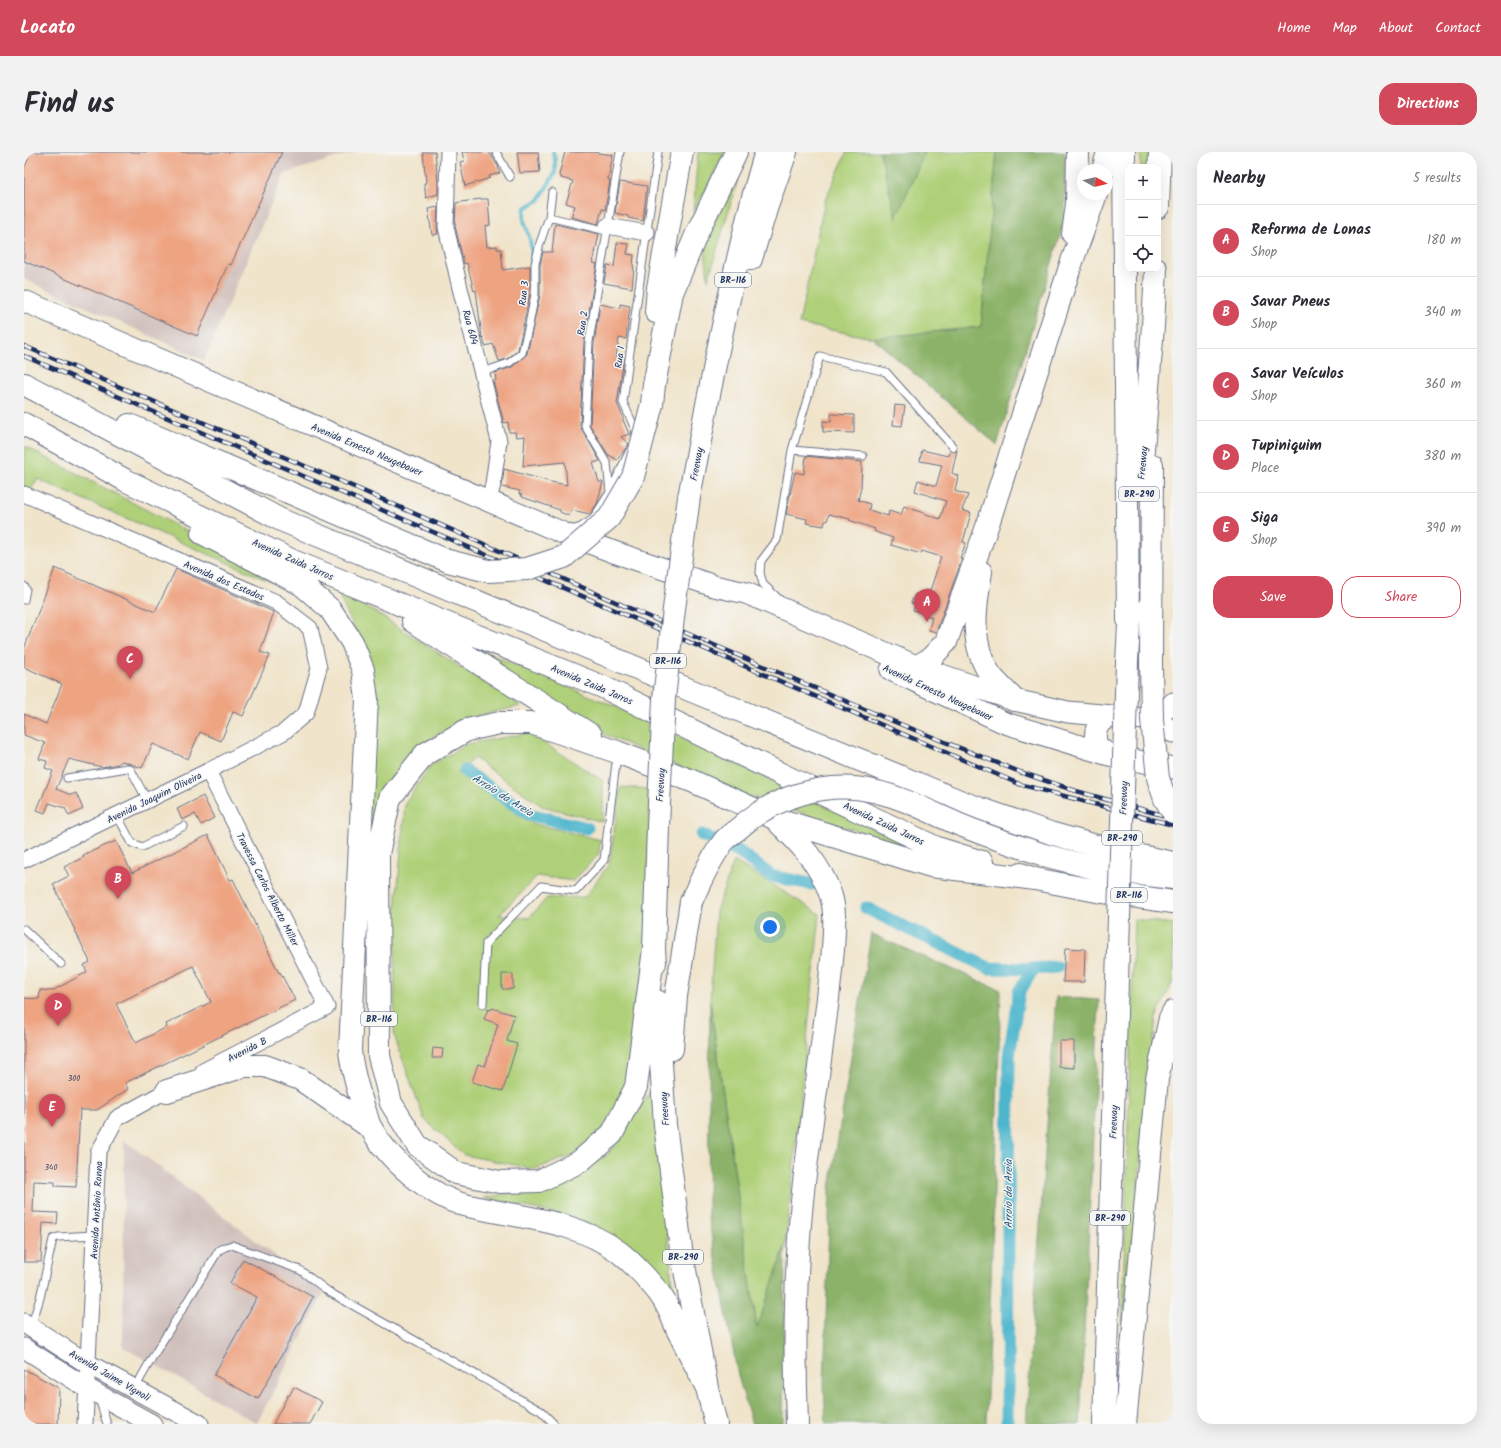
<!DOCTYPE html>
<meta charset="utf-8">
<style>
:root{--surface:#fff;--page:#f2f2f3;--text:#2b2b33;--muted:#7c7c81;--line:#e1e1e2;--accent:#d1495b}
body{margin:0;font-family:Kalam,sans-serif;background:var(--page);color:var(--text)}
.controls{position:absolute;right:12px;top:12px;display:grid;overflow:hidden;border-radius:8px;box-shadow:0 4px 16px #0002}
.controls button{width:36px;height:36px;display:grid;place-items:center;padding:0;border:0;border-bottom:1px solid var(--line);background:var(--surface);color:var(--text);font:20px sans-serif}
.compass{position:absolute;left:1053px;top:12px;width:36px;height:36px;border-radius:50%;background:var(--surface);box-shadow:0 4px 16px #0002;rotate:98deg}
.you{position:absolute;left:746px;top:775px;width:14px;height:14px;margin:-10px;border:3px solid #fff;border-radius:50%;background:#1a73e8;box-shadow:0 0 0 6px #1a73e833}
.badge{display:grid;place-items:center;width:26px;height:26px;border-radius:50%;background:var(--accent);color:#fff;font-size:13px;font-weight:700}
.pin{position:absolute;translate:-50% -33px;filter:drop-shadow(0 1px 2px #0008)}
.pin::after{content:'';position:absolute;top:21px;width:14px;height:12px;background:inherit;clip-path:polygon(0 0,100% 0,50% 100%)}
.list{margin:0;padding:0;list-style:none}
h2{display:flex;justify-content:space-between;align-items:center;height:52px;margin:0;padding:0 16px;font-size:17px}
h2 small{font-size:13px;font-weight:400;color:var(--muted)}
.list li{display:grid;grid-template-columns:26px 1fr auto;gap:12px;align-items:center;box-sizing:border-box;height:72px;padding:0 16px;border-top:1px solid var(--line)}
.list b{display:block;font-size:15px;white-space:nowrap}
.list p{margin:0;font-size:13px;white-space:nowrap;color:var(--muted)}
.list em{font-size:13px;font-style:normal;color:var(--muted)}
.actions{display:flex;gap:8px;padding:12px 16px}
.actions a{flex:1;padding:9px 0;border:1px solid var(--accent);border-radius:16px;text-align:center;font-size:14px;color:var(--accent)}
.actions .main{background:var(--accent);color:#fff}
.icon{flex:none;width:22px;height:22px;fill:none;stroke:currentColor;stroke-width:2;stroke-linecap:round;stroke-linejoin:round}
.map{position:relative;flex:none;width:1149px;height:1272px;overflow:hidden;border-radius:16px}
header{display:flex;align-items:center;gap:24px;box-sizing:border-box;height:56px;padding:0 20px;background:var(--accent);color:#fff}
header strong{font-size:19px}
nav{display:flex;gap:22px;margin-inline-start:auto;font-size:14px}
.intro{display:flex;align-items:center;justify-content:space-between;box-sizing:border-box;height:96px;padding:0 24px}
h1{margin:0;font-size:28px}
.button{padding:10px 18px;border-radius:16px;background:var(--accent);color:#fff;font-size:14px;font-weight:700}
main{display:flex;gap:24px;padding:0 24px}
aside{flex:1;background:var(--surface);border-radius:16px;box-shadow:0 4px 16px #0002}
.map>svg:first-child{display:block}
.industrial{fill:#d0c0bc}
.green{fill:#afd078;stroke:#65806b}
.forest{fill:#8bb268;stroke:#537063}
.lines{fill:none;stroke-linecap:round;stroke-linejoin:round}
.stream{stroke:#4eb6cd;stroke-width:4}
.canal{stroke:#4eb6cd;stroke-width:13}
.building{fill:#eea381;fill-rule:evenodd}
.service-casing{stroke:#666e84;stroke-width:9}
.minor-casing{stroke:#666e84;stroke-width:17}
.tertiary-casing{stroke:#666e84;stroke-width:21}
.secondary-casing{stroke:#666e84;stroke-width:23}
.motorway-casing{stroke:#666e84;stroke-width:24}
.service{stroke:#fff;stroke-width:7}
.minor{stroke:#fff;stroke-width:15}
.tertiary{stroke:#fff;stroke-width:19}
.secondary{stroke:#fff;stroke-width:21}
.motorway{stroke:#fff;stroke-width:22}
.rail-casing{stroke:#1b2f5e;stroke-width:4.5}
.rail{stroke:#f6f6f2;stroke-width:3;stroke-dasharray:9;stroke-linecap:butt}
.motorway-bridge-casing{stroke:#666e84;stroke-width:24;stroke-linecap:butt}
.motorway-bridge{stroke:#fff;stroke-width:22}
.labels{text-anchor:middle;stroke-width:3;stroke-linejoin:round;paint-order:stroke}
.number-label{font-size:8px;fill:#504c67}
.shield{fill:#f6f6f2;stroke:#5d6b8a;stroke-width:1}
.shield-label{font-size:9px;font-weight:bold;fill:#1b2f5e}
.street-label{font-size:10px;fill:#1b2f5e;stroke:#f6f6f2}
.water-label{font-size:11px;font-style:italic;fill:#2a587f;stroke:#f6f6f2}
</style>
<header>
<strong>Locato</strong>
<nav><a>Home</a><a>Map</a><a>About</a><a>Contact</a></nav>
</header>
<div class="intro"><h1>Find us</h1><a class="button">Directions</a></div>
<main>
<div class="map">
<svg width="1149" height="1272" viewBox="0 0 1149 1272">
<rect width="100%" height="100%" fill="#f6f6f2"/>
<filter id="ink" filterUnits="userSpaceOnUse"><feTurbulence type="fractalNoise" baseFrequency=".025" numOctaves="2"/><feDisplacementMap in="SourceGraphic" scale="8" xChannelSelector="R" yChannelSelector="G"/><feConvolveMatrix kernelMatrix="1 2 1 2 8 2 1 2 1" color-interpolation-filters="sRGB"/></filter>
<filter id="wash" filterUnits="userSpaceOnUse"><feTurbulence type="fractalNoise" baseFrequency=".012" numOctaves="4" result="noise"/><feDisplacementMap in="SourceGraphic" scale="16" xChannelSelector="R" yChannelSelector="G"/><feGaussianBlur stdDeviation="0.9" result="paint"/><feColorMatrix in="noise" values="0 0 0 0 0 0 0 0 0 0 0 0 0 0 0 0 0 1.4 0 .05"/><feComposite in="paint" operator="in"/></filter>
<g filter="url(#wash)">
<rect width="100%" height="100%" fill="#f0e4ca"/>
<!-- industrial -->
<path class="industrial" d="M 0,0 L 330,0 L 260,22 L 180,208 L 0,127 Z
M 100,988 L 300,1141 L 233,1271 L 99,1195 Z"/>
<!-- green -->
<path class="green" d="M 674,0 L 701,0 L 669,61 Z
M 823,0 L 856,0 L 872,65 L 901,0 L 973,0 L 957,175 L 849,186 L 775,172 L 801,48 Z
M 1116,0 L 1125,0 L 1124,15 L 1117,15 Z
M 714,27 L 684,128 L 680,85 Z
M 0,294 L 264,432 L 261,436 L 13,327 L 7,338 L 0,335 Z
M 310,434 L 497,554 L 442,566 L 397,593 L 356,637 L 345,680 L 338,492 Z
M 427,486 L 590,554 L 898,700 L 713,640 L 568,577 Z
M 505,581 L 579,629 L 579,670 L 518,654 L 450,606 L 434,621 L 507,671 L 577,688 L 574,703 L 549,729 L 513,724 L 475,763 L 505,766 L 523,746 L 561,745 L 585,712 L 597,635 L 627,637 L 622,799 L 606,925 L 582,975 L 550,1003 L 511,1017 L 440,1003 L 400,967 L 370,883 L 372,757 L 381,651 L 407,613 L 443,592 Z
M 710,709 L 796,762 L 761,1095 L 733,1177 L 686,850 L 692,759 Z
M 1110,767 L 1149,772 L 1149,829 L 1132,866 L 1098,1184 Z
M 631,932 L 649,1143 L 601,1093 L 548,1065 L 460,1046 L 534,1032 L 584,1002 Z"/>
<!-- forest -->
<path class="forest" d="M 856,0 L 901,0 L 872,66 Z
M 973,0 L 1041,0 L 1041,67 L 973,293 L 849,186 L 957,175 Z
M 847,782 L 977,838 L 962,1272 L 802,1272 L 800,1235 L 806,1036 Z
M 1032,845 L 1075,848 L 1056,1272 L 1002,1272 Z
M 686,850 L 733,1176 L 761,1095 L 759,1272 L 728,1272 L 714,1224 L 684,1065 Z"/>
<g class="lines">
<!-- stream -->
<path class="stream" d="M 507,116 C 508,106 508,94 505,84 C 502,71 498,71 501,56 L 515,48 L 531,21 L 531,8 L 529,0"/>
<!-- canal -->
<path class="canal" d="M 441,619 L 505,662 L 563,676
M 678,683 L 714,699 L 747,724 L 787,732
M 842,756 L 965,816 L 1009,817 L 1033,815
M 983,1272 L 985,904 L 995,840 L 1009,817"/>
</g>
<g id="blocks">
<!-- building -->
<path class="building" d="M 7,0 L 258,0 L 207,113 L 204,112 L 173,184 L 0,109 L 0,16 Z
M 399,0 L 411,0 L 414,30 L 414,42 L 402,46 L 400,31 L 402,31 Z
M 438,0 L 465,0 L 474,14 L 476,21 L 465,24 L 466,26 L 441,34 L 436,10 L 440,9 Z
M 493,0 L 514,0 L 516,20 L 496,21 Z
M 541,0 L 568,0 L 589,3 L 584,28 L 586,29 L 581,58 L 578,57 L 574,72 L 547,65 L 551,54 L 542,51 L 549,29 L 537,26 L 537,24 L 535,23 Z
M 596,30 L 623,34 L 619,69 L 604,66 L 604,64 L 591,61 Z
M 456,47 L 464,47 L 466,73 L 461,74 L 463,95 L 473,94 L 473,97 L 477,97 L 479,118 L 506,114 L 506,142 L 494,198 L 483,207 L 475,209 L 469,192 L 461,194 L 459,185 L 458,186 L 452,138 L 450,139 L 443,111 L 440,112 L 431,74 L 432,51 Z
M 414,55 L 413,75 L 414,82 L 408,83 L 404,57 Z
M 531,72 L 575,82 L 569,111 L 573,112 L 560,190 L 556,274 L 576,309 L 569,311 L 575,330 L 579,330 L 573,352 L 566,362 L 548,358 L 545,364 L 536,360 L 536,358 L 498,345 L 498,343 L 495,342 L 496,339 L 478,335 L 480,317 L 527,330 L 543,333 L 541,310 L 499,314 L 501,284 L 492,285 L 491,280 L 485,280 L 484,270 L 480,271 L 469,229 L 472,228 L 471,221 L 488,215 L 503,202 L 516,143 L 516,113 L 519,100 L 528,100 Z
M 593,91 L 605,92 L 603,102 L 610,103 L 609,114 L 610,115 L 608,136 L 580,131 L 583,113 L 590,115 Z
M 576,152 L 596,156 L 596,152 L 606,154 L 602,187 L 595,186 L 592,205 L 600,206 L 593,251 L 599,265 L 599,268 L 605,282 L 597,285 L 605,292 L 593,308 L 585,303 L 585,304 L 566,273 L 570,191 Z
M 871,253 L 881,254 L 878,274 L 869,273 Z
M 807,262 L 830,263 L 830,281 L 799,280 L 799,269 L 807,270 Z
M 898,298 L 924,304 L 926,299 L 930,300 L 933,298 L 928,321 L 934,324 L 931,339 L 944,343 L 938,358 L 947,361 L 939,390 L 942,391 L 936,406 L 938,407 L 912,480 L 905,478 L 908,465 L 889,458 L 891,453 L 887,451 L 891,442 L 899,445 L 902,438 L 906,439 L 917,405 L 898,399 L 897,402 L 867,393 L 869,386 L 857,382 L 850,379 L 851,377 L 825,368 L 826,367 L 805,362 L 803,369 L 801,369 L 800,374 L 782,371 L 783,367 L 762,362 L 771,320 L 780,322 L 782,304 L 838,310 L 837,336 L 834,348 L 846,352 L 845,358 L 864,364 L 865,359 L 877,363 L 880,354 L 916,367 L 922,349 L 891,339 L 894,328 L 912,334 L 918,313 L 896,309 Z
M 31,416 L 131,460 L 152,417 L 250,460 L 236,500 L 246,503 L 219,564 L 209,560 L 197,589 L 176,580 L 164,607 L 129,592 L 118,616 L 98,609 L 94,612 L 78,615 L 45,607 L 32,637 L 47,643 L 52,641 L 59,657 L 45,664 L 41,656 L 25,651 L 21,661 L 13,658 L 29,619 L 21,616 L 23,609 L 15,607 L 21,591 L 0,583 L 0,562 L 22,572 L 38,532 L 0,515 L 0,497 Z
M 179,644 L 190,666 L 177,673 L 171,662 L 158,668 L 153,657 Z
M 184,683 L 206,728 L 209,727 L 255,821 L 256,820 L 271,848 L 101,931 L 104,937 L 73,958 L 56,958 L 52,1035 L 31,1034 L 31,1030 L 10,1029 L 9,1060 L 34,1061 L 33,1072 L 19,1071 L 17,1110 L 0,1110 L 0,846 L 15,847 L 16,838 L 28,839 L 63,820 L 60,813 L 66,810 L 29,732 L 45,724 L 40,715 L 60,705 L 59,703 L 92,689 L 108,721 ZM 169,814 L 187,850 L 142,872 L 143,875 L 112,891 L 92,852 Z
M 1041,796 L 1061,797 L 1060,830 L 1039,830 Z
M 478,822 L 489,822 L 489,837 L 478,837 Z
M 468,856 L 490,863 L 483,889 L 493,892 L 479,939 L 448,930 L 454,912 L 461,914 L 474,872 L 460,867 L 464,857 L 467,858 Z
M 1035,889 L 1050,889 L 1050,916 L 1035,915 Z
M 409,896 L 419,897 L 418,906 L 408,906 Z
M 219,1107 L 289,1145 L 234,1247 L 190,1223 L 233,1145 L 206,1131 Z
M 0,1217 L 35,1236 L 34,1272 L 0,1272 Z
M 270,1235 L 298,1250 L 286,1272 L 249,1272 L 264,1243 L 265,1244 Z"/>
</g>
</g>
<g filter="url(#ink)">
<use href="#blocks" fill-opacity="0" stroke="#666e84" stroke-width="1"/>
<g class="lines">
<!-- service casing -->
<g class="service-casing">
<path id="service" d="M 472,0 L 486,25
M 525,65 L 583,79
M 459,220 L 485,211 L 498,201 L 505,173 L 511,142 L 511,112 L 516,91 L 525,65 L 528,40
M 611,283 L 612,279 L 599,250 L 634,0
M 768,298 L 839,304
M 586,340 L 583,311 L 561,274 L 565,190 L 596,0
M 547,378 L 557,375 L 569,367 L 586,340 L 606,298
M 0,434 L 2,437 L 0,448
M 755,447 L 739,432 L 736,421 L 737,409 L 753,388 L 768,298 L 796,204 L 862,220 L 929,295
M 43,626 L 103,616 L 107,618 L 123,648
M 93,663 L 108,691 L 118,695 L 160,674
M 0,777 L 37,812
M 459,852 L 462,791 L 517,734 L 552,739 L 580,708 L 593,603
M 7,1175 L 16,1146 L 29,1087 L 34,1085 L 70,1083
M 111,1236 L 128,1206 L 195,1098 L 201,1095 L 208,1093 L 276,1118 L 305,1140 L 517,1259 L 530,1272
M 75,1246 L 83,1272"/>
</g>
<!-- minor casing -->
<g class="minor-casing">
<path id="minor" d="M 424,0 L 422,75 L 436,136 L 475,289 L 469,332 L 465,349
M 583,74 L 623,81
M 0,342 L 252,450 L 286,476 L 295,516 L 282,561 L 260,580 L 184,619 L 0,708
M 179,919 L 303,855 L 184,619
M 61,1272 L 74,1001 L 93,966 L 151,934"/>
</g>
<!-- tertiary casing -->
<g class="tertiary-casing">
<path id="tertiary" d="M 1132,568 L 1149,550
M 0,1171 L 64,1212 L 175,1272
M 0,1196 L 63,1236 L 128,1272"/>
</g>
<!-- secondary casing -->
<g class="secondary-casing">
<path id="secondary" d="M 0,149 L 539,381 L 584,398 L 690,434 L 722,441 L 892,514 L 990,548 L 1044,560 L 1132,568 L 1149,580
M 867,518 L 981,571 L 1085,603 L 1149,616
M 1085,603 L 1073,594 C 1069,578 1072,572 1086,564"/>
</g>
<!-- motorway casing -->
<g class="motorway-casing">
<path id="motorway" d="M 1100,0 L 1104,468
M 1079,18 L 1084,0
M 1134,55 L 1136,0
M 1049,82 L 1053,52 L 1054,0
M 727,107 L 743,54 L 762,0
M 632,160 L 634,136 L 658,0
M 0,232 L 257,368 L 673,541 L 943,652 L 1026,681 L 1076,695 L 1149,711
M 628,252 L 630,233 L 648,141 L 673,81 L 712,0
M 0,272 L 101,328 L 269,409 L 579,535 L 767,627 L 913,696 L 958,710
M 105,273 L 264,340
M 1116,334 L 1129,174 L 1132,117
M 665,345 C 679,274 692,203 708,133 C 718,88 728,44 742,0
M 178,381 L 277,432 L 306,457 L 328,490 L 339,518 L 343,547 L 326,898 C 328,919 334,939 341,959 C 343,965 344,971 347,976 C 363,1006 407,1045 441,1053 C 493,1066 551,1067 595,1100 C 609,1111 630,1133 639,1147 C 645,1156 649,1167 653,1177 C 663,1197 673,1216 683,1236
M 957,420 C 951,456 945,493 968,525 C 975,533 983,540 990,548
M 389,469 L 567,583
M 1103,510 L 1106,454
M 1127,512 L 1128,313
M 877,523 L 906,507 L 922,490 L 965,369 L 1046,115 L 1072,42
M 752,668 C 775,690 797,713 807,744 C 812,761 810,779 809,797 C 807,819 805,840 802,862 C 795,918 787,974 780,1030 C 771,1110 770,1192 773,1272
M 1020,703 L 1074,717 L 1149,726
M 997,722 L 1011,727 L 1073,739 L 1149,750
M 630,797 L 612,935 L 588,982 L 555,1010 L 515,1029 L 476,1030 L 432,1021 L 393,993 L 367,951 L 355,904 L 354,702 L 366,646 L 401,602 L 443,578 L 476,571 L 507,571 L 593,600 L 668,629 L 750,666 L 907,714 L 1011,727
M 631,811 L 630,797 L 634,674
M 633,849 L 641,973 L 657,1097 L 683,1236 L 692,1272
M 648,897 L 652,844 L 667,750
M 143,939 L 220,914 L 241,914 L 276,927 L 347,976
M 1080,1272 L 1092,861
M 1101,1272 L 1133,927 L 1146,866 L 1149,860"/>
</g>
<!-- service -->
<use href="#service" class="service"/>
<!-- minor -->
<use href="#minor" class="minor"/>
<!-- tertiary -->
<use href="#tertiary" class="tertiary"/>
<!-- secondary -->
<use href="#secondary" class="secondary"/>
<!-- motorway -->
<use href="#motorway" class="motorway"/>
<!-- rail casing -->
<g class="rail-casing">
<path id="rail" d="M 0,194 L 330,335 L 678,488 L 871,570 L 996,620 L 1052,639 L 1149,666
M 0,204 L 995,632 L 1149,673"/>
</g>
<!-- rail -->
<use href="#rail" class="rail"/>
<!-- motorway-bridge casing -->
<g class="motorway-bridge-casing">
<path id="motorway-bridge" d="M 264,340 L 424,409 L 464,419 L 503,417 L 540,405 L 585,366 L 609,325 L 628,252
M 1127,512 L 1128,568 L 1134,626 L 1141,647 L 1149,660
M 634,674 L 640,547 L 650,457 L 665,345
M 667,750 C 676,729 686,708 700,689 C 704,684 709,681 714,677 C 749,645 802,628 849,639 C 878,645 906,660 934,672 C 962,684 991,693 1020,703
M 1092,861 L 1103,510"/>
</g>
<!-- motorway-bridge -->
<use href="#motorway-bridge" class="motorway-bridge"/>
</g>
</g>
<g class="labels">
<!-- number labels -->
<g class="number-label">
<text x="50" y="929">300</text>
<text x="27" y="1018">340</text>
</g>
<!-- shield labels -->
<g class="shield">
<rect x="691" y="121" width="36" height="14" rx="3"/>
<rect x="1095" y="335" width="40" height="14" rx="3"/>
<rect x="626" y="502" width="36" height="14" rx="3"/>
<rect x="1078" y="679" width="40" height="14" rx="3"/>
<rect x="1087" y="736" width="36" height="14" rx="3"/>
<rect x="337" y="860" width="36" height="14" rx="3"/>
<rect x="1066" y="1059" width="40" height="14" rx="3"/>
<rect x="639" y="1098" width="40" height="14" rx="3"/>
</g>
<g class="shield-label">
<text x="709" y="131">BR-116</text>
<text x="1115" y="345">BR-290</text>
<text x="644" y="512">BR-116</text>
<text x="1098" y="689">BR-290</text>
<text x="1105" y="746">BR-116</text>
<text x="355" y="870">BR-116</text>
<text x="1086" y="1069">BR-290</text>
<text x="659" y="1108">BR-290</text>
</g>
<!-- street labels -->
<g class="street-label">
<text transform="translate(499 141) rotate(-84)" y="4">Rua 3</text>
<text transform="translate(558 171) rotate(-81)" y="4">Rua 2</text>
<text transform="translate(447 175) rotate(75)" y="4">Rua 604</text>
<text transform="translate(595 205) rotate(-82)" y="4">Rua 1</text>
<text transform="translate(343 297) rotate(23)" y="4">Avenida Ernesto Neugebauer</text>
<text transform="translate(1118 311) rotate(-85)" y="4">Freeway</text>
<text transform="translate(672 312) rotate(-79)" y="4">Freeway</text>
<text transform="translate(269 407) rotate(24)" y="4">Avenida Zaida Jarros</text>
<text transform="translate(200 428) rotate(23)" y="4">Avenida dos Estados</text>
<text transform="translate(568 532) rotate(23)" y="4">Avenida Zaida Jarros</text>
<text transform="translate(914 540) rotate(25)" y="4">Avenida Ernesto Neugebauer</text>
<text transform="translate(636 633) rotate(-87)" y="4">Freeway</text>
<text transform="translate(130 645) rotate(-26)" y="4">Avenida Joaquim Oliveira</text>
<text transform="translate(1099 646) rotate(-88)" y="4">Freeway</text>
<text transform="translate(860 671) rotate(25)" y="4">Avenida Zaida Jarros</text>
<text transform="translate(244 737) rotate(63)" y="4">Travessa Carlos Alberto Miller</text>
<text transform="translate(223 897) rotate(-27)" y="4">Avenida B</text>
<text transform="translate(640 957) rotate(-94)" y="4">Freeway</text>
<text transform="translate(1089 970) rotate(-88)" y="4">Freeway</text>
<text transform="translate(72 1058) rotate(-87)" y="4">Avenida Antônio Ronna</text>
<text transform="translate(86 1223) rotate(30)" y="4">Avenida Jaime Vignoli</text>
</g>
<!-- water labels -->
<g class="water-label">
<text transform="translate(479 643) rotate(32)" y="4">Arroio da Areia</text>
<text transform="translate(984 1042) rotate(-90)" y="4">Arroio da Areia</text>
</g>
</g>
</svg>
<div class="controls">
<button>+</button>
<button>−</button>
<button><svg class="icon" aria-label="locate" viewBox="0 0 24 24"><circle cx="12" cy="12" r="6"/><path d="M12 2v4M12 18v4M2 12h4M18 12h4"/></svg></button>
</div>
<svg class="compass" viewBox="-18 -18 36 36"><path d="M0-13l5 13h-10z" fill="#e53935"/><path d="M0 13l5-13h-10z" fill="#7c7c81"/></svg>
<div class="you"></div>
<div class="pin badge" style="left:903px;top:470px">A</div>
<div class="pin badge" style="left:94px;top:747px">B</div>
<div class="pin badge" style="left:106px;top:527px">C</div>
<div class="pin badge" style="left:34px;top:874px">D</div>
<div class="pin badge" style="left:28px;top:975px">E</div>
</div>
<aside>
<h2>Nearby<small>5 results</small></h2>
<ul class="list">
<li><span class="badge">A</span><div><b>Reforma de Lonas</b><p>Shop</p></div><em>180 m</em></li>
<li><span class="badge">B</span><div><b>Savar Pneus</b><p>Shop</p></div><em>340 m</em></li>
<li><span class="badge">C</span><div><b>Savar Veículos</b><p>Shop</p></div><em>360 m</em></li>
<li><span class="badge">D</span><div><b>Tupiniquim</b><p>Place</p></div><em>380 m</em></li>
<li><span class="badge">E</span><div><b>Siga</b><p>Shop</p></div><em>390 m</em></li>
</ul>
<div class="actions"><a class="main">Save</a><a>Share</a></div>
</aside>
</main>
